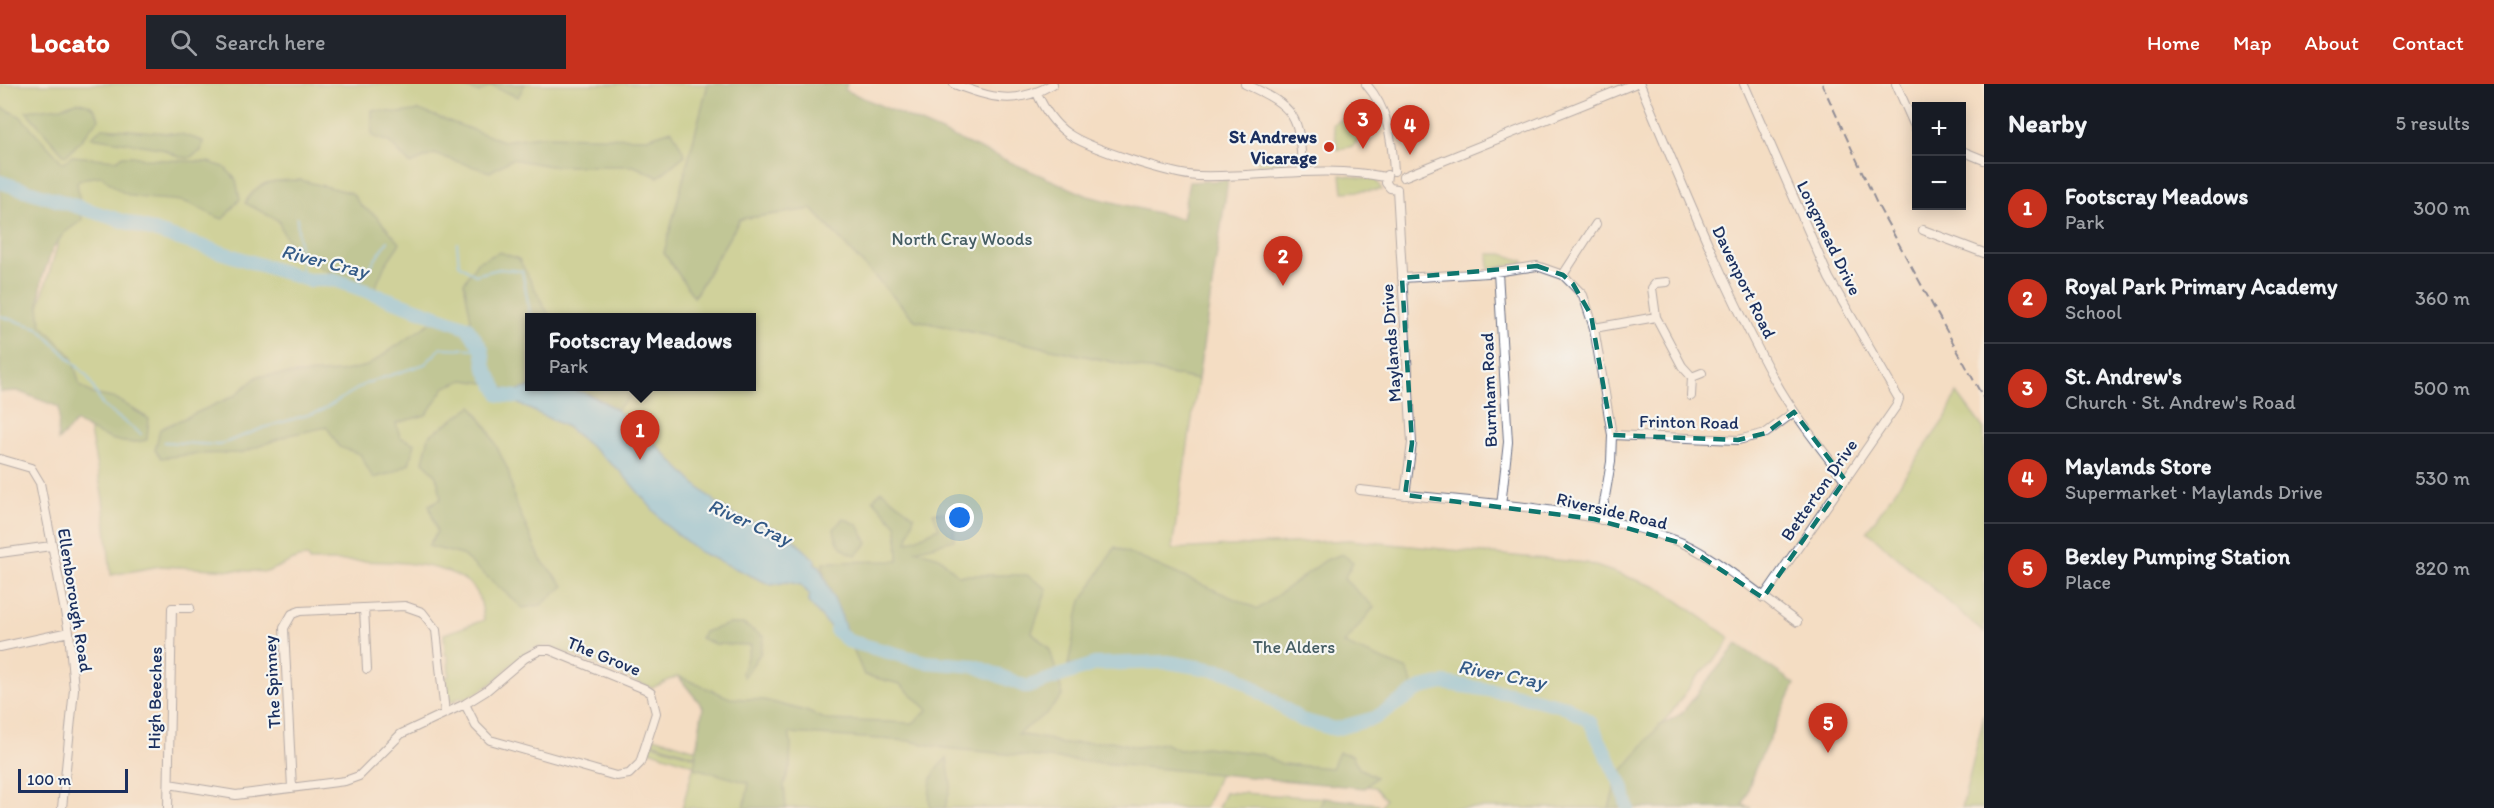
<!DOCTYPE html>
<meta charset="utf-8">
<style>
:root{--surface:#171b24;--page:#20242c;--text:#f1f3f6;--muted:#9ea1a6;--line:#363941;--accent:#c8321e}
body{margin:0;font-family:Itim,sans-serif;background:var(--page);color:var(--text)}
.controls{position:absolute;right:18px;top:18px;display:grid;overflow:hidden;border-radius:0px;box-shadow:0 3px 15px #0003}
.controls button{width:54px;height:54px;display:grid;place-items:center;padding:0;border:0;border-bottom:2px solid var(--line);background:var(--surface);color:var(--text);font:30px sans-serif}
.scale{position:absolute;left:18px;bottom:15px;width:110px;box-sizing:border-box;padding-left:6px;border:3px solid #1b2f5e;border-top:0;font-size:16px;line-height:21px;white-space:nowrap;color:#1b2f5e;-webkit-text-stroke:4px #f6f6f2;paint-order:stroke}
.you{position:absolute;left:960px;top:434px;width:21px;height:21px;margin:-15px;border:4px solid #fff;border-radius:50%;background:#1a73e8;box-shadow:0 0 0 9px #1a73e833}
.badge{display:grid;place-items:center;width:39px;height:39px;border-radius:50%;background:var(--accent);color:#fff;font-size:20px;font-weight:700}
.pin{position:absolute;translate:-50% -50px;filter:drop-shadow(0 2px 3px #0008)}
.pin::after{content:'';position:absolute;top:32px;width:21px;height:18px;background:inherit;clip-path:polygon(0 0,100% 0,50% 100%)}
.popup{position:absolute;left:525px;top:229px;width:231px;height:78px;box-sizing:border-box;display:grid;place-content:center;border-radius:0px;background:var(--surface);filter:drop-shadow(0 2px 4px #0005);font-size:20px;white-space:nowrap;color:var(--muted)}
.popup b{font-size:22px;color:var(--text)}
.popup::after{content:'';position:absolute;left:50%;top:100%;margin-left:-12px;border:12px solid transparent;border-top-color:var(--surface)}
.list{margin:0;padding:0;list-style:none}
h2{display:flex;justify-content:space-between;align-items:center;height:78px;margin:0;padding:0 24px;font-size:26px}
h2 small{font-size:20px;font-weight:400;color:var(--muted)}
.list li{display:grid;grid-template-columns:39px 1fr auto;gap:18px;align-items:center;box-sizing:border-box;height:90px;padding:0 24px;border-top:2px solid var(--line)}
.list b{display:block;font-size:22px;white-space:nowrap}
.list p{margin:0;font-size:20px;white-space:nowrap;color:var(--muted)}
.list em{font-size:20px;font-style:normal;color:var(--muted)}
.icon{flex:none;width:33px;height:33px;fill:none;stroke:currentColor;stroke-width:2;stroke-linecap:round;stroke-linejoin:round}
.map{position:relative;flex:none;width:1984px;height:724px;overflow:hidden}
header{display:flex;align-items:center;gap:36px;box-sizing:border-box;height:84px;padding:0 30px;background:var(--accent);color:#fff}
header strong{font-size:28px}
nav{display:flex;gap:33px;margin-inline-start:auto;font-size:21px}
.search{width:420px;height:54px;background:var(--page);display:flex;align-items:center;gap:15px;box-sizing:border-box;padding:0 21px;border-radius:0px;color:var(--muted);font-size:22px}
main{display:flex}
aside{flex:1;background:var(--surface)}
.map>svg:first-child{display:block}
.green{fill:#a4c46c;stroke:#607a65;stroke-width:1.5;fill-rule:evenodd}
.forest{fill:#83aa60;stroke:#4f6c5f;stroke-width:1.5}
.water{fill:#6abfe6;stroke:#4277a2;stroke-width:1.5}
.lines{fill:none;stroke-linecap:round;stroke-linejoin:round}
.stream{stroke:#6abfe6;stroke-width:2}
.river{stroke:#6abfe6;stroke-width:14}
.minor-casing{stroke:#676c81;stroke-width:10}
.minor{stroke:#fff;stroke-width:8}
.rail{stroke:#1b2f5e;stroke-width:2;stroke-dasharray:9 4.5;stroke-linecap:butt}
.marked{fill:none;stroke:#0f766e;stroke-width:4.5;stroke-dasharray:12 8;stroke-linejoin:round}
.poi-dot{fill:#c8321e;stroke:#f6f6f2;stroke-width:2}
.labels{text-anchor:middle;stroke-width:4.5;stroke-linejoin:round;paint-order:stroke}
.poi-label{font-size:18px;font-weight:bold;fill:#1b2f5e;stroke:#f6f6f2;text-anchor:end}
.street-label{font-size:18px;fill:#1b2f5e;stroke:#f6f6f2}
.park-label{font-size:18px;fill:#445c62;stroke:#f6f6f2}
.water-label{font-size:20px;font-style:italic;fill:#335a87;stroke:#f6f6f2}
</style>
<header>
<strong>Locato</strong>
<div class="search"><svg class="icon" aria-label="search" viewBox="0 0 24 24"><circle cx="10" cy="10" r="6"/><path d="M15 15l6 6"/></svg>Search here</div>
<nav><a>Home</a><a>Map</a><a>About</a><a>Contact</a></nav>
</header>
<main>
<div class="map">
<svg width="1984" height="724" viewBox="0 0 1984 724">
<rect width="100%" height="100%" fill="#f6f6f2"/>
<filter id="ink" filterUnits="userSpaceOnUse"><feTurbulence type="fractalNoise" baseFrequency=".0167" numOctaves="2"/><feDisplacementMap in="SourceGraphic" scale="12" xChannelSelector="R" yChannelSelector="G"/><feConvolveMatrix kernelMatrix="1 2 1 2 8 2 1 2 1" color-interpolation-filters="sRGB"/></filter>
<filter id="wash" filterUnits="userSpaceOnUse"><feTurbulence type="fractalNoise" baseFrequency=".008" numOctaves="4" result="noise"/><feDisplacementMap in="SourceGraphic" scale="24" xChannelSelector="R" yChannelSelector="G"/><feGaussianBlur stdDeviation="1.35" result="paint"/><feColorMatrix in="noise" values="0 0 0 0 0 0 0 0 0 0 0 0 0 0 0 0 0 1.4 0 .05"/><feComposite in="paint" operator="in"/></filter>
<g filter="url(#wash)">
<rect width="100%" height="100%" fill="#f4ddc3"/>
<!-- green -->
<path class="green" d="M 0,0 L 708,0 L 664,169 L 695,212 L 740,135 L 812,125 L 915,236 L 1198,296 L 1172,465 L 1349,456 L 1587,479 L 1660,504 L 1730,554 L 1722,568 L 1696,594 L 1671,629 L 1618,692 L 1609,724 L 1380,724 L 1385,715 L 1374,703 L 1222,685 L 1205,724 L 682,724 L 694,681 L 649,666 L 652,660 L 695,673 L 695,669 L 693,671 L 652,658 L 654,653 L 696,666 L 703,623 L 678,592 L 652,604 L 550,562 C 523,561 511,583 492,599 C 484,606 473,610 464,616 L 461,613 L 452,618 L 448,615 L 446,593 L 449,592 L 448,572 L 445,570 L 444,550 L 484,536 C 482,524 481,511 472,502 C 442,471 350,478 309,477 L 308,473 L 298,474 L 267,488 L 160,482 L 111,491 L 103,415 L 88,337 L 24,272 L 66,133 L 0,39 ZM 529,234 L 751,234 L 751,302 L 529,302 Z
M 1357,27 L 1363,44 L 1370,48 L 1371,54 L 1369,57 L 1358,56 L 1353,62 L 1338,66 L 1333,40 Z
M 1294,66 L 1280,81 L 1258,82 L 1257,67 Z
M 1341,91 L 1376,96 L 1382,106 L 1343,108 Z
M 1488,170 L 1503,170 L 1524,177 L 1524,179 L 1489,185 Z
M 1957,309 L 1984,345 L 1984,549 L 1867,447 L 1946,333 Z
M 1984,631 L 1984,724 L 1962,724 Z
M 1225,708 L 1324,714 L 1319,724 L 1218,724 Z"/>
<!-- forest -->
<path class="forest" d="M 525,0 L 518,13 L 491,2 L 479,9 L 459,1 Z
M 708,0 L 847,0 L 845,6 L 1088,112 L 1182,135 L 1189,98 L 1228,96 L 1198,296 L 915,236 L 812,125 L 740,135 L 694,213 L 664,169 Z
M 77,18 C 89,19 96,23 99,35 C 86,47 80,61 65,72 L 26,27 L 61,23 Z
M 0,23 L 20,32 L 63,79 L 72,72 L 116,76 L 123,72 L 133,72 L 147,75 L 208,78 L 224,83 L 231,90 L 236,96 L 240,115 L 223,135 C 208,131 195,119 180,117 C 142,111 133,122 102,92 L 86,94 L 77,98 L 82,136 L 64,149 L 53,164 L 42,194 L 39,221 L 41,240 L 72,273 L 80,302 L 93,310 L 117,315 L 149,335 L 147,356 C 120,364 100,351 76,338 L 58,357 L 59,323 L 17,307 L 0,308 Z
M 372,26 L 401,29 L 419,26 L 503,57 L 541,52 L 647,54 L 672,46 L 685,71 L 658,93 L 634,82 L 550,82 L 512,75 L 490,88 L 434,70 L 410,80 L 389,58 L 372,52 Z
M 102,44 L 181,50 L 203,57 L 201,67 L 189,74 L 179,73 L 160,64 L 91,53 Z
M 300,96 L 352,109 L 361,122 L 375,131 L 400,159 L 385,181 L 374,207 C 339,191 289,179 279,137 L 245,119 C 260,94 273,97 300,96 Z
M 500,168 L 519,175 L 550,233 L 529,234 L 529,302 L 532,303 L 512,308 L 498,301 L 464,296 L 445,303 L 426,331 L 396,339 L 400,353 L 415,360 L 409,380 L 392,389 L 373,394 L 360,370 L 339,363 L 327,343 L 289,351 L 241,369 L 195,370 L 161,374 L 155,366 L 160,345 L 234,312 L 258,292 L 339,288 L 367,282 L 433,237 L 464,242 L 471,235 L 464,199 L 477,178 Z
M 551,303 L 633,303 L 632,311 L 616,326 L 591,311 Z
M 472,322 L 488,345 L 508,386 L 515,418 L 541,476 L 564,502 L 541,521 L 523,524 L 462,471 L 428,462 L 437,448 L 429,421 L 441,415 C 439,398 437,389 423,378 L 429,352 Z
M 882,407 L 914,432 L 907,459 L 939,444 L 933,429 L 954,428 L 954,456 L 916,466 L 939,473 L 958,491 L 1027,491 L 1047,505 L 1032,548 L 1050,566 L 1063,611 L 1047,629 L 1018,650 L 1048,655 L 1062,660 L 1111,657 L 1137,663 L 1164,659 L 1179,666 L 1206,663 L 1261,670 L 1282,680 L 1332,684 L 1339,668 L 1352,671 L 1359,684 L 1376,693 L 1365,704 L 943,664 L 909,657 L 789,649 L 791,659 L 790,682 L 784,701 L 786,724 L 744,724 L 749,699 L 694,684 L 703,623 L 678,592 L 730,614 L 764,616 L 806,627 L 827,636 L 913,639 L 928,626 L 900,600 L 864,591 L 824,495 L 823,478 L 898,477 L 897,442 L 873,415 Z
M 843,434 L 858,441 L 868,459 L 856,471 C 842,467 836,460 834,445 Z
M 1115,463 L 1258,525 L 1326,476 L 1342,470 L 1353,478 L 1344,495 L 1374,523 L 1344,560 L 1408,586 L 1413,603 L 1377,631 L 1339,641 L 1296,630 L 1279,613 L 1239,589 L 1160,576 L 1109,575 L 1068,581 L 1080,520 Z
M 729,540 L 743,540 L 764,553 L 760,570 L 744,593 L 742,589 L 751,561 L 715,560 L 700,554 L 704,548 Z
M 1737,560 L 1795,600 L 1755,685 L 1743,721 L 1751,724 L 1609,724 L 1618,692 L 1659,642 L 1681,630 Z
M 947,674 L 951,701 L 945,724 L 930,724 C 928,703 930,688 947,674 Z
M 1324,714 L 1378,720 L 1376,724 L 1319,724 Z"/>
<!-- water -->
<path class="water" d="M 532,303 C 551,302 575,304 592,312 C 646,337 680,395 729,428 C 742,437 763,440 777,445 L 785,459 L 793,455 L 815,476 L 815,480 L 820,482 C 829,509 844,529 848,557 L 839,553 L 808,518 L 810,511 L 801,501 L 788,498 L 771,501 L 700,468 L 667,442 L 621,388 L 567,343 L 500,311 Z"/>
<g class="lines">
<!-- stream -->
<path class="stream" d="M 297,134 L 301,182 L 304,194
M 457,159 L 459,180 L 475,191 L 499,185 L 522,187 L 531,234
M 356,203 L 388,157
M 0,232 L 38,244 L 87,292 L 103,322 L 141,350
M 164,358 L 219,361 L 266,343 L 321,327 L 367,299 L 425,280 L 441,264 L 482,265"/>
<!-- river -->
<path class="river" d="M 0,98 L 308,196 L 335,196 L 467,243 L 482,265 L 485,284 L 500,311 L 516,313
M 836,546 L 848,557 L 925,578 L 975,582 L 1027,603 L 1095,580 L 1168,578 L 1232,589 L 1301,636 L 1335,645 L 1375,634 L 1421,604 L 1444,599 L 1509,609 L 1567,623 L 1590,638 L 1622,702 L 1628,724"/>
</g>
</g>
<g filter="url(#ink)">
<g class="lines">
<!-- minor casing -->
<g class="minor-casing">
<path id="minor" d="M 954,0 C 992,14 1015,22 1053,0
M 1245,0 C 1296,23 1300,32 1302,87
M 1366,0 C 1388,25 1392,55 1394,87
M 1640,0 C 1682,99 1722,200 1774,295 C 1794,331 1820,363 1845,396
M 1744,0 L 1829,194 L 1899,315 L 1897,321 L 1763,514
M 1896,0 L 1916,45
M 1037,9 C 1044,25 1053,39 1067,49 C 1087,64 1172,91 1198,92 C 1261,94 1322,80 1385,93
M 1962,67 L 1984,76
M 1387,91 L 1386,99 L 1390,104 L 1397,105
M 1403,93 L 1634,0
M 1397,105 L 1412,359 L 1405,411
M 1923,146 L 1984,169
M 1498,188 L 1508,358 L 1501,422
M 1563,191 L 1596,140
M 1402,194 L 1488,189 L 1537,182 L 1563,191 L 1583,211 L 1594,244 L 1612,351 L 1611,378 L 1601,436
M 1656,233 L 1652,204 L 1656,199 L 1667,198
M 1594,244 L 1656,233 L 1682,282 L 1692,293 L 1691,312
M 1692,293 L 1702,289
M 1612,351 L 1738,356 L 1766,349 L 1794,328
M 0,375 L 31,384 L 40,399 L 69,548 L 74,605 L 62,724
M 1360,406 C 1466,419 1580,420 1680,458 C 1715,472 1765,515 1797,538
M 0,469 L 51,462
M 364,524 L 367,585
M 0,563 L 69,548
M 169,700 L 236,711 L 345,697 L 359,692 L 401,650 L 465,620 L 476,642 L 490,656 L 616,692 L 629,690 L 640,679 L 656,629 L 651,609 L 645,605 L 550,566 L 540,566 L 525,574 L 486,607 L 465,620
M 292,704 L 284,544 L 292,530 L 300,527 L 405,522 L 422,528 L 436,546 L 445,629
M 168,724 L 172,524 L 190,524"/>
</g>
<!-- minor -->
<use href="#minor" class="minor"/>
<!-- rail -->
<path class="rail" d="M 1822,0 L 1877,120 L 1984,315"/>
</g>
</g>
<!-- marked area -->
<path d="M0 0H1984V724H0ZM 1537,182 L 1563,191 L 1573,200 L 1591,231 L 1612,351 L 1738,356 L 1766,349 L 1794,328 L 1845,396 L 1763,514 L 1681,459 L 1594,435 L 1405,411 L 1412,359 L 1402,194 Z" fill="#f4ddc3" fill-opacity=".55" fill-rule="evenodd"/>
<path class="marked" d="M 1537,182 L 1563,191 L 1573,200 L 1591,231 L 1612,351 L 1738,356 L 1766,349 L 1794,328 L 1845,396 L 1763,514 L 1681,459 L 1594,435 L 1405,411 L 1412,359 L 1402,194 Z"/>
<!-- markers -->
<circle class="poi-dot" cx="1329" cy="63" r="6"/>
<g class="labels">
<!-- poi labels -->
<g class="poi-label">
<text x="1317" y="59">St Andrews<tspan x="1317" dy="21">Vicarage</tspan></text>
</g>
<!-- street labels -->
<g class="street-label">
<text transform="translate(1829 154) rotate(64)" y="6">Longmead Drive</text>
<text transform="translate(1744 198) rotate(64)" y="6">Davenport Road</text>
<text transform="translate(1391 259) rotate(-94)" y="6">Maylands Drive</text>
<text transform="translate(1489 306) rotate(-92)" y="6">Burnham Road</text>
<text transform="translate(1689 338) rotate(1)" y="6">Frinton Road</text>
<text transform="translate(1819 406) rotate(-55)" y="6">Betterton Drive</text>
<text transform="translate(1612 427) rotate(13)" y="6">Riverside Road</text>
<text transform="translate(75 516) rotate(81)" y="6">Ellenborough Road</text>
<text transform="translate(604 572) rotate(22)" y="6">The Grove</text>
<text transform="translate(272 598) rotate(-93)" y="6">The Spinney</text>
<text transform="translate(155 614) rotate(-89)" y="6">High Beeches</text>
</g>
<!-- park labels -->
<g class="park-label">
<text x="962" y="161">North Cray Woods</text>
<text x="1294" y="569">The Alders</text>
</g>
<!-- water labels -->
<g class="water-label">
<text transform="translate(325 177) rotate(14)" y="7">River Cray</text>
<text transform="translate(750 438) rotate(24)" y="7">River Cray</text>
<text transform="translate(1502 590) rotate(11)" y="7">River Cray</text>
</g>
</g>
</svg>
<div class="controls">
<button>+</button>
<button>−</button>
</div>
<div class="scale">100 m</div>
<div class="you"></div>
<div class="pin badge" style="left:640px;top:376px">1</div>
<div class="popup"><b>Footscray Meadows</b>Park</div>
<div class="pin badge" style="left:1283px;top:202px">2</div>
<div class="pin badge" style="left:1363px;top:65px">3</div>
<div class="pin badge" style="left:1410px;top:71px">4</div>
<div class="pin badge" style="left:1828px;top:669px">5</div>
</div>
<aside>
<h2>Nearby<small>5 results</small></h2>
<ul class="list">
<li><span class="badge">1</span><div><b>Footscray Meadows</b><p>Park</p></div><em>300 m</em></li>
<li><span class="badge">2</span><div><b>Royal Park Primary Academy</b><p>School</p></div><em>360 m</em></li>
<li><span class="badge">3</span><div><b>St. Andrew's</b><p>Church · St. Andrew's Road</p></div><em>500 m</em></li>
<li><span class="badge">4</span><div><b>Maylands Store</b><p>Supermarket · Maylands Drive</p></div><em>530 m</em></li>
<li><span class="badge">5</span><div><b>Bexley Pumping Station</b><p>Place</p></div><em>820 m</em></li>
</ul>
</aside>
</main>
